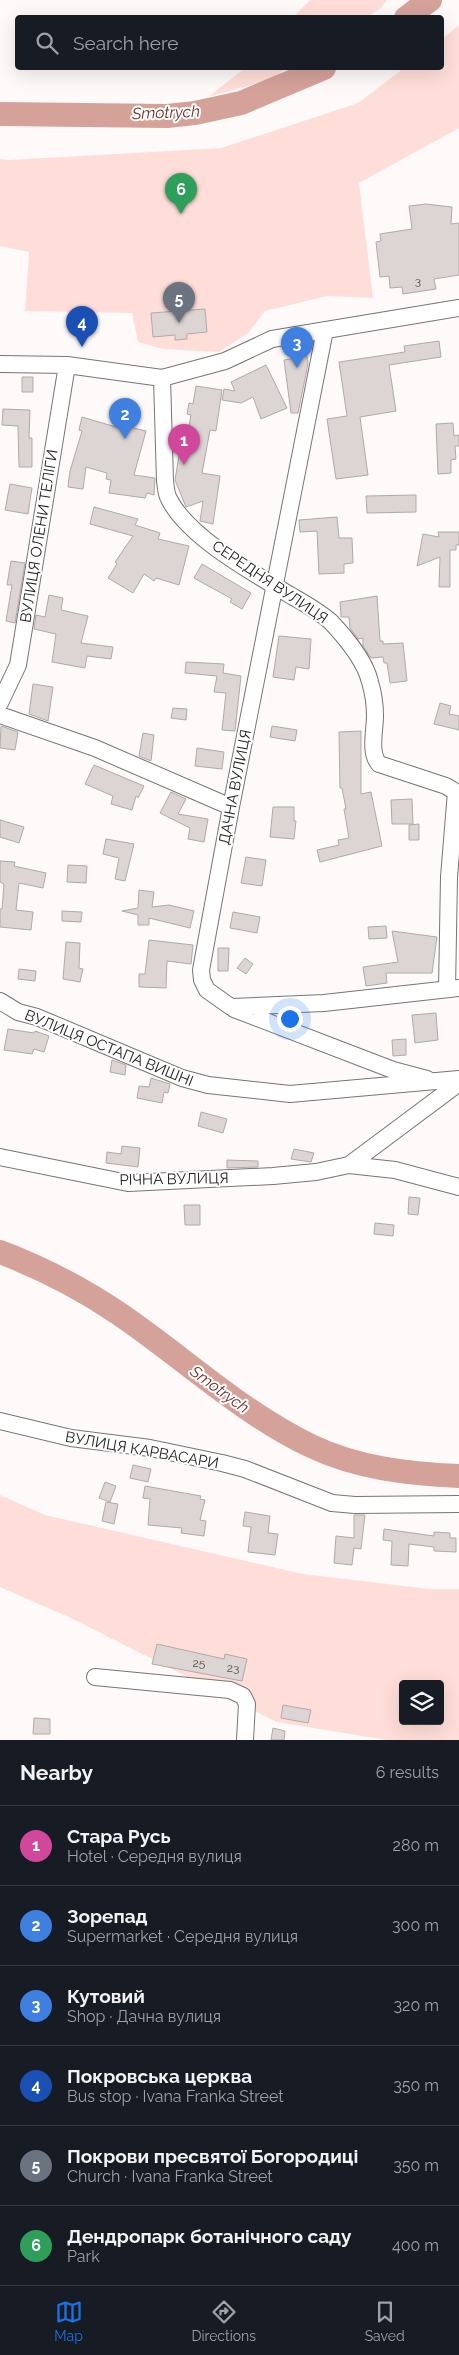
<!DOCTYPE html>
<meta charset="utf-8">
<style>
:root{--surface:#171b24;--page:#20242c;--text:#f1f3f6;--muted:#9ea1a6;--line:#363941;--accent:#1a73e8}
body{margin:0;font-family:Raleway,sans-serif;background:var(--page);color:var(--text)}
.controls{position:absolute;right:15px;bottom:15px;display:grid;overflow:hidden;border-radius:5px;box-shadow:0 5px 20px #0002}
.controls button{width:45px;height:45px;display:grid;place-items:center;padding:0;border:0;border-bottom:1px solid var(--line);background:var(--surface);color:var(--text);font:25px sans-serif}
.you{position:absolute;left:289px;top:1018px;width:18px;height:18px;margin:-12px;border:4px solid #fff;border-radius:50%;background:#1a73e8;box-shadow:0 0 0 8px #1a73e833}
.badge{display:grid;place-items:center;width:32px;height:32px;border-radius:50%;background:var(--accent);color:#fff;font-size:16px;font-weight:700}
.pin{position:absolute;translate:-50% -41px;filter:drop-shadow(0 1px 2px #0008)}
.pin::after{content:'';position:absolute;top:26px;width:18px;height:15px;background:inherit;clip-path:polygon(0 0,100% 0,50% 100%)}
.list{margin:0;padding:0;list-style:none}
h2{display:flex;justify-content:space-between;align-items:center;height:65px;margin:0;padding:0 20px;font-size:21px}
h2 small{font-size:16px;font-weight:400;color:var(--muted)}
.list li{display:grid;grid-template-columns:32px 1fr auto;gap:15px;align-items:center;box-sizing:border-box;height:80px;padding:0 20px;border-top:1px solid var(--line)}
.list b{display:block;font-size:19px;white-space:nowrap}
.list p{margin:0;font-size:16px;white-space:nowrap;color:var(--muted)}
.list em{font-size:16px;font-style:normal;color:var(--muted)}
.icon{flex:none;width:28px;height:28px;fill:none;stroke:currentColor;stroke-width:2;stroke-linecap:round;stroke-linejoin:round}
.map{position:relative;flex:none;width:459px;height:1740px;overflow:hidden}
.search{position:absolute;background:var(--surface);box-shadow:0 5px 20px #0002;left:15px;right:15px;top:15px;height:55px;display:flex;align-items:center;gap:12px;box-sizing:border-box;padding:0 18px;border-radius:5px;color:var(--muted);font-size:19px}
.sheet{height:545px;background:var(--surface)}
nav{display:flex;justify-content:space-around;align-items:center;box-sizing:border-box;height:70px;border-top:1px solid var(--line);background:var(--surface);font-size:14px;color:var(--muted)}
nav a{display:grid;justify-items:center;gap:2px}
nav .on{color:var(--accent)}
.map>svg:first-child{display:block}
.green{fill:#ffded9;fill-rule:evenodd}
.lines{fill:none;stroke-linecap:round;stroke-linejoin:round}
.river{stroke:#d5a29a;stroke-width:24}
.building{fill:#ddd5d3;stroke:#b1a9a8}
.minor-casing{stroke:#7b7372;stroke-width:18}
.minor{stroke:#fff;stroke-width:16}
.labels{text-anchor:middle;stroke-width:4;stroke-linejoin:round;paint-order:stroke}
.number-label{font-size:12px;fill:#524e4e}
.street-label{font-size:15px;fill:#242121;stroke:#fff}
.water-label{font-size:16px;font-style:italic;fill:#6f2f28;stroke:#fff}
</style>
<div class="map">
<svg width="459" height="1740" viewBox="0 0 459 1740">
<rect width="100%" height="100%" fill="#fefafa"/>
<!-- green -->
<path class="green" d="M 310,0 L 387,0 L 381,8 L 367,17 L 293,17 Z
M 459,25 L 459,128 L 359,183 L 373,298 L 327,296 L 265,311 L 248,333 L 219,352 L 163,349 L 138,342 L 132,313 L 25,311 L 29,252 L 0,246 L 0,159 L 9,160 L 221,148 L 358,103 L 404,68 L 442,68 L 442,39 Z
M 245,68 L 288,68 L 268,80 L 208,97 Z
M 0,1495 L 45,1515 L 303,1574 L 430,1589 L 459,1589 L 459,1740 L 387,1740 L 277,1722 L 71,1618 L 0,1587 ZM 403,1684 L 440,1684 L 440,1721 L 403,1721 Z"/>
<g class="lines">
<!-- river -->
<path class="river" d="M 406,18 L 430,0
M 0,114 L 167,116 L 195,113 L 241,103 L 324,68
M 0,1252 C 42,1268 81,1288 118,1313 C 183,1357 240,1412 311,1446 C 357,1468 409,1474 459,1476"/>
</g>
<!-- building -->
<path class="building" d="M 426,204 L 452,207 L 451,224 L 459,223 L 459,275 L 434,279 L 436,289 L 403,294 L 402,287 L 390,288 L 389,276 L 380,277 L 376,242 L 381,241 L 380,234 L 412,229 L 409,206 Z
M 205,309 L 207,332 L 187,334 L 187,339 L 175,340 L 175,335 L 153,337 L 151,313 Z
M 439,341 L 441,357 L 389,365 L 396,411 L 360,417 L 368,475 L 336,479 L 327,419 L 347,416 L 339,362 L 405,352 L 404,346 Z
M 307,356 L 308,364 L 298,413 L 291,413 L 284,360 Z
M 266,365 L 287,408 L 261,419 L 253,397 L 241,403 L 222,400 L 224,389 L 235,391 L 231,382 Z
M 22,377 L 33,377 L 33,392 L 22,392 Z
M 196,386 L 222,390 L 216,431 L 210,430 L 202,473 L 220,476 L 213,524 L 200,521 L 203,501 L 186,507 L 175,480 L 182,437 L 187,438 L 191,415 L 187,414 L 189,403 L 193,404 Z
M 3,409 L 30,410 L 29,438 L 32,438 L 32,467 L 19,467 L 18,426 L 2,425 Z
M 82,417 L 116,427 L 117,424 L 146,431 L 134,475 L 155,478 L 154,495 L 147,493 L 145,498 L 109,493 L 111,480 L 106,479 L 107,473 L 86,467 L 83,489 L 68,487 L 70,471 L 82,431 L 79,430 Z
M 453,423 L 454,436 L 459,435 L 459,446 L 455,446 L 456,459 L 451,460 L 451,473 L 438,474 L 436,424 Z
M 10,484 L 32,488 L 28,514 L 5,510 Z
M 416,495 L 416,512 L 367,513 L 366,496 Z
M 94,507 L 138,519 L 135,525 L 160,533 L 158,539 L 189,546 L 179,585 L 156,578 L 154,581 L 144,574 L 133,593 L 108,578 L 117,564 L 115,562 L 133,536 L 90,524 Z
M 337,517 L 339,538 L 352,538 L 353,563 L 344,564 L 344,573 L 319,574 L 317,531 L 300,532 L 299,520 Z
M 438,532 L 459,532 L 459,545 L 456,545 L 456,550 L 450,550 L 450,587 L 439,587 L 440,557 L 417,566 L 423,534 L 439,537 Z
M 11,561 L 25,563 L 15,623 L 6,621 L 12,585 L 7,585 Z
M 202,564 L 251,593 L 242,609 L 230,602 L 232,599 L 194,578 Z
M 49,595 L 63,598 L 61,610 L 88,616 L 81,643 L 113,647 L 111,659 L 87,656 L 85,668 L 52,662 L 56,634 L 34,629 L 36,615 L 45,617 Z
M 377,596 L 380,641 L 383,641 L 383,644 L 403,643 L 407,681 L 390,683 L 387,663 L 384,663 L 383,657 L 371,658 L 363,646 L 363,638 L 358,639 L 350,628 L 349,617 L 341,617 L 340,602 Z
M 279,636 L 311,639 L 309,669 L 296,667 L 294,680 L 273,677 Z
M 186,662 L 224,664 L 223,673 L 241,676 L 235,731 L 222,730 L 226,693 L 214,692 L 217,676 L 185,673 Z
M 33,684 L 53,687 L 48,721 L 29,714 Z
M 440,703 L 451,706 L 449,714 L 459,716 L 459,730 L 434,724 Z
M 173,708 L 187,709 L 186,720 L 171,718 Z
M 1,726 L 18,732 L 15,750 L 0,748 Z
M 272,726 L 297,730 L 295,741 L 270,737 Z
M 361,731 L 361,794 L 371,792 L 382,846 L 320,862 L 317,850 L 339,845 L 338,840 L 349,838 L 344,809 L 346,809 L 342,788 L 340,788 L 339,732 Z
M 143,733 L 154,735 L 151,761 L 139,756 Z
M 197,748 L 224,752 L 222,769 L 195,766 Z
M 94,765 L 144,786 L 138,798 L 136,796 L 132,810 L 111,804 L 113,796 L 85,784 Z
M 171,792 L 186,799 L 178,814 L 208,819 L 204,842 L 188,839 L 190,828 L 160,813 Z
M 412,799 L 413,824 L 392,824 L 391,800 Z
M 273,807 L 294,807 L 294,821 L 296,821 L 294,839 L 270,837 Z
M 0,820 L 24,827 L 19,843 L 0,837 Z
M 419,824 L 419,840 L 409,840 L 409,825 Z
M 106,839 L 134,844 L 125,881 L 115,879 L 119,858 L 103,854 Z
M 246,857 L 266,860 L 262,886 L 241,883 Z
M 0,861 L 15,862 L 14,866 L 46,873 L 43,888 L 19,883 L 16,910 L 33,912 L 31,930 L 0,927 L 0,909 L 2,909 L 4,884 L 0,882 Z
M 68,865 L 87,866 L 86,883 L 67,882 Z
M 139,890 L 154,892 L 152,907 L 169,905 L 194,911 L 190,928 L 149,918 L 149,925 L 138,925 L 138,915 L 122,911 L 138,908 Z
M 62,911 L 82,912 L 81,922 L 62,921 Z
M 233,912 L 260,917 L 257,933 L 230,928 Z
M 386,926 L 387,938 L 369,939 L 368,927 Z
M 392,931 L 437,937 L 432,973 L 386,973 L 387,983 L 366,986 L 363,967 L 398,962 Z
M 149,940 L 193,945 L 191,964 L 167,961 L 166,988 L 139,987 L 139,974 L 145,974 Z
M 66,942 L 80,943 L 79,968 L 83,969 L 80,982 L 63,979 Z
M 218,948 L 229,948 L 228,971 L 218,971 Z
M 245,958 L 253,964 L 246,974 L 237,968 Z
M 19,969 L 36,971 L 35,981 L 18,979 Z
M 436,1013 L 438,1040 L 415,1043 L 412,1015 Z
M 8,1029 L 34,1033 L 35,1031 L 49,1036 L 44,1052 L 34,1049 L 32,1054 L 4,1050 Z
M 406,1039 L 406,1055 L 393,1056 L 392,1040 Z
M 112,1060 L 126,1065 L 125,1075 L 110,1072 Z
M 151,1078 L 170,1084 L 168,1093 L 164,1092 L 162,1103 L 137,1098 L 139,1086 L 149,1087 Z
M 201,1112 L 227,1119 L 223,1133 L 198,1126 Z
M 122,1146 L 140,1148 L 138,1167 L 106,1163 L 107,1152 L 121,1154 Z
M 294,1149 L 314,1153 L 311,1162 L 291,1159 Z
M 227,1160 L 258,1161 L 258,1167 L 227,1168 Z
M 409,1197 L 420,1198 L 418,1215 L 408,1214 Z
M 184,1205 L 200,1205 L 200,1225 L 185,1225 Z
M 375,1223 L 394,1225 L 393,1236 L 374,1234 Z
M 133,1465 L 151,1469 L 148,1482 L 130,1478 Z
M 105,1482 L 116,1486 L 110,1502 L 99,1498 Z
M 145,1486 L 201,1496 L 200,1499 L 205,1500 L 200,1520 L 206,1521 L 204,1536 L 181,1533 L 182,1528 L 148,1525 L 150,1499 L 143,1498 Z
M 106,1502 L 118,1504 L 114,1524 L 102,1521 Z
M 245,1512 L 270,1516 L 268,1533 L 278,1534 L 275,1555 L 248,1552 L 251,1527 L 243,1526 Z
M 354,1515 L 365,1515 L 361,1549 L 354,1548 L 352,1565 L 334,1563 L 336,1536 L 354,1538 Z
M 384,1529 L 434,1536 L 434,1532 L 450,1533 L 450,1538 L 456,1538 L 456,1552 L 434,1551 L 434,1547 L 409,1544 L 408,1566 L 391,1565 L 392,1541 L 383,1540 Z
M 157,1644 L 224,1659 L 225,1654 L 247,1659 L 242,1681 L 152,1664 Z
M 283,1705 L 311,1710 L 308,1723 L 281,1718 Z
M 34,1718 L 50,1719 L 50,1734 L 33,1734 Z
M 273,1728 L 285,1731 L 284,1740 L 271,1740 Z"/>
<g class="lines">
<!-- minor casing -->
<g class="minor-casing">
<path id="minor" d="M 325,330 L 231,807 L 201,970 L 202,980 L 207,990 L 231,1007 L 324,1003 L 459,988
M 0,364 L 67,365 L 162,378 L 225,361 L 272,339 L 459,308
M 162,378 L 165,481 C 166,487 166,494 169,499 C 188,537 253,573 290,595 C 304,603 319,611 331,622 C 346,638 365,660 370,682 C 373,692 375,705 375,716 C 375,730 369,753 379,764 L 446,786 L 459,794
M 0,703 L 18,665 L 67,365
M 0,715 L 95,748 L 231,807
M 447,989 L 449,877 L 456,792
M 0,1001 L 18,1012 L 37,1017 L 182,1078 L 208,1085 L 290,1094 L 459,1079
M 234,1009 L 393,1070 L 427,1079
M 0,1157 L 128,1183 L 273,1176 L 316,1172 L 349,1165 L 395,1170 L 459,1187
M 349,1165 L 459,1083
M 0,1421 L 71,1438 L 150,1448 L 222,1463 L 245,1469 L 332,1503 L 355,1505 L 459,1504
M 95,1677 L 230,1690 L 243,1696 L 247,1704 L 245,1740"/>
</g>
<!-- minor -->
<use href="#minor" class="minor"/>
</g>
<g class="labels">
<!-- number labels -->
<g class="number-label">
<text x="418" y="285">3</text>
<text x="199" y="1667">25</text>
<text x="233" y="1672">23</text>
</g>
<!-- street labels -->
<g class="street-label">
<text transform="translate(39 536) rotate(-81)" y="5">ВУЛИЦЯ ОЛЕНИ ТЕЛІГИ</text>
<text transform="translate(270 582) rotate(34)" y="5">СЕРЕДНЯ ВУЛИЦЯ</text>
<text transform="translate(235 787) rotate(-79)" y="5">ДАЧНА ВУЛИЦЯ</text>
<text transform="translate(109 1048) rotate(22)" y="5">ВУЛИЦЯ ОСТАПА ВИШНІ</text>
<text transform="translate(174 1179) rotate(-1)" y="5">РІЧНА ВУЛИЦЯ</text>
<text transform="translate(142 1450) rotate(10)" y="5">ВУЛИЦЯ КАРВАСАРИ</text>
</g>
<!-- water labels -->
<g class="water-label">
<text transform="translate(166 112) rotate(-2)" y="6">Smotrych</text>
<text transform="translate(220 1389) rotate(36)" y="6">Smotrych</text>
</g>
</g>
</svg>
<div class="controls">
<button><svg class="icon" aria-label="layers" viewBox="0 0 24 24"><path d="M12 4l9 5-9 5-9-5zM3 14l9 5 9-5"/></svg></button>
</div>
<div class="you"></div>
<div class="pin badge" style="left:184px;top:465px;background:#d1479c">1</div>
<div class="pin badge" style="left:125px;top:439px;background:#3f7fe0">2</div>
<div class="pin badge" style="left:297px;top:368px;background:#3f7fe0">3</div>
<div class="pin badge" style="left:82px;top:347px;background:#1a4fb4">4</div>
<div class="pin badge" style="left:179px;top:323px;background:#6b7280">5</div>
<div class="pin badge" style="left:181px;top:214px;background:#2e9e5b">6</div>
<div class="search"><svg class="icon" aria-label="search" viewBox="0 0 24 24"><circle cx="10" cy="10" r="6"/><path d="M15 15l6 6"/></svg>Search here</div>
</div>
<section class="sheet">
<h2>Nearby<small>6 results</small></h2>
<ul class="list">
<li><span class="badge" style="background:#d1479c">1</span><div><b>Стара Русь</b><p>Hotel · Середня вулиця</p></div><em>280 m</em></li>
<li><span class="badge" style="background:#3f7fe0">2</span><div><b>Зорепад</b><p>Supermarket · Середня вулиця</p></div><em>300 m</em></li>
<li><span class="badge" style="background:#3f7fe0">3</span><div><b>Кутовий</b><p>Shop · Дачна вулиця</p></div><em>320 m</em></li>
<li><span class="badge" style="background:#1a4fb4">4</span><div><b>Покровська церква</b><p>Bus stop · Ivana Franka Street</p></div><em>350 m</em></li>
<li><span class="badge" style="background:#6b7280">5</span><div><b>Покрови пресвятої Богородиці</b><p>Church · Ivana Franka Street</p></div><em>350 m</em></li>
<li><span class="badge" style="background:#2e9e5b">6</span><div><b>Дендропарк ботанічного саду</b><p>Park</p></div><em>400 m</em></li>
</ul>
</section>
<nav>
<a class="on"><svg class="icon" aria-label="map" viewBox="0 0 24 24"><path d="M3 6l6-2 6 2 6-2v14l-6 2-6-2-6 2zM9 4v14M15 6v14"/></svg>Map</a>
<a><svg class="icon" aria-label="directions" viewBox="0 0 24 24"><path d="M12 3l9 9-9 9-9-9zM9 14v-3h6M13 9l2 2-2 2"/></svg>Directions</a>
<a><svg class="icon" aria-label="saved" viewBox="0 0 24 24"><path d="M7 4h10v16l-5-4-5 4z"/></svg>Saved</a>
</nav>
